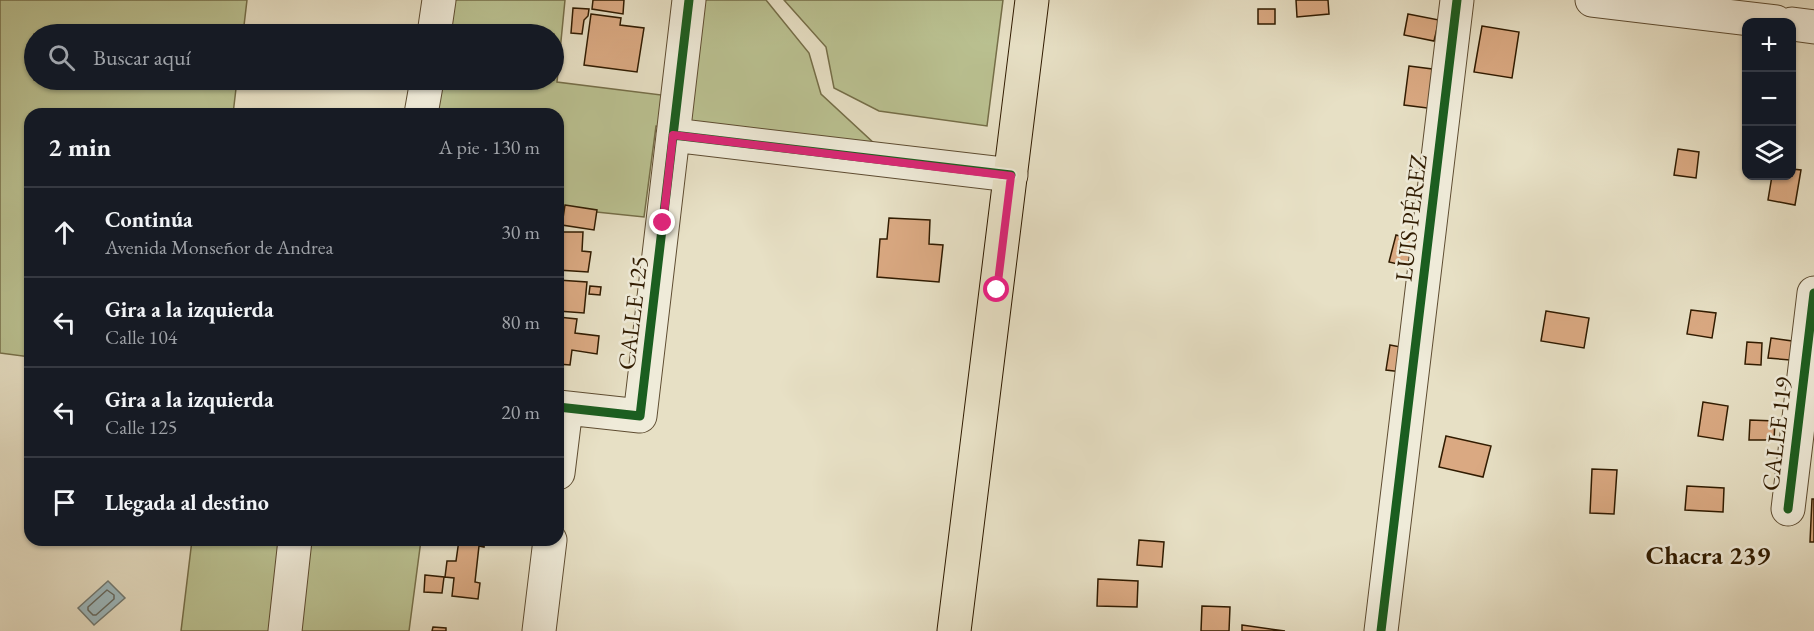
<!DOCTYPE html>
<html lang="es">
<meta charset="utf-8">
<style>
:root{--surface:#171b24;--page:#20242c;--text:#f1f3f6;--muted:#9ea1a6;--line:#363941}
body{margin:0;font-family:"EB Garamond",serif;background:var(--page);color:var(--text)}
.controls{position:absolute;right:18px;top:18px;display:grid;overflow:hidden;border-radius:12px;box-shadow:0 2px 4px #0004}
.controls button{width:54px;height:54px;display:grid;place-items:center;padding:0;border:0;border-bottom:2px solid var(--line);background:var(--surface);color:var(--text);font:30px sans-serif}
.stop{position:absolute;width:18px;height:18px;margin:-14px;border:4px solid #db2777;border-radius:50%;background:#fff}
.stop.end{background:#db2777;border-color:#fff;box-shadow:0 2px 6px #0008}
.list{margin:0;padding:0;list-style:none}
h2{display:flex;justify-content:space-between;align-items:center;height:78px;margin:0;padding:0 24px;font-size:26px}
h2 small{font-size:20px;font-weight:400;color:var(--muted)}
.list li{display:grid;grid-template-columns:39px 1fr auto;gap:18px;align-items:center;box-sizing:border-box;height:90px;padding:0 24px;border-top:2px solid var(--line)}
.list b{display:block;font-size:22px;white-space:nowrap}
.list p{margin:0;font-size:20px;white-space:nowrap;color:var(--muted)}
.list em{font-size:20px;font-style:normal;color:var(--muted)}
.icon{flex:none;width:33px;height:33px;fill:none;stroke:currentColor;stroke-width:2;stroke-linecap:round;stroke-linejoin:round}
.map{position:relative;flex:none;width:1814px;height:631px;overflow:hidden}
.search{position:absolute;background:var(--surface);box-shadow:0 2px 4px #0004;left:24px;top:24px;width:540px;height:66px;display:flex;align-items:center;gap:15px;box-sizing:border-box;padding:0 21px;border-radius:33px;color:var(--muted);font-size:22px}
.panel{position:absolute;background:var(--surface);box-shadow:0 2px 4px #0004;left:24px;top:108px;width:540px;height:438px;border-radius:18px}
.map>svg:first-child{display:block}
.green{fill:#bac191;stroke:#756e48;stroke-width:1.5}
.water{fill:#9dbac0;stroke:#717a73;stroke-width:1.5}
.lines{fill:none;stroke-linecap:round;stroke-linejoin:round}
.shore{stroke:#666a60;stroke-width:1.5}
.building{fill:#daa982;stroke:#301b00;stroke-width:1.5}
.minor-casing{stroke:#5e4c31;stroke-width:35}
.major-casing{stroke:#301b00;stroke-width:35}
.minor{stroke:#efebd9;stroke-width:33}
.major{stroke:#e7e0c5;stroke-width:33}
.cycleway-casing{stroke:#efebd9;stroke-width:13}
.cycleway{stroke:#1b5e20;stroke-width:9}
.route{stroke:#db2777;stroke-width:8}
.labels{text-anchor:middle;stroke-width:5;stroke-linejoin:round;paint-order:stroke}
.street-label{font-size:24px;fill:#301b00;stroke:#efebd9}
.neighbourhood-label{font-size:26px;font-weight:bold;fill:#301b00;stroke:#efebd9}
</style>
<div class="map">
<svg width="1814" height="631" viewBox="0 0 1814 631">
<rect width="100%" height="100%" fill="#e7e0c5"/>
<filter id="stains"><feTurbulence type="fractalNoise" baseFrequency=".00333" numOctaves="4"/><feColorMatrix values="0 0 0 0 .2 0 0 0 0 .09 0 0 0 0 .02 0 0 0 .5 -.17"/></filter>
<radialGradient id="worn" r=".72"><stop offset=".6" stop-color="#630" stop-opacity="0"/><stop offset="1" stop-color="#630" stop-opacity=".3"/></radialGradient>
<!-- green -->
<path class="green" d="M 0,0 L 247,0 L 243,34 L 34,34 L 34,80 L 237,80 L 233,114 L 30,114 L 30,357 L 0,353 Z
M 444,0 L 565,0 L 557,82 L 685,98 L 698,0 L 766,0 L 809,53 L 821,94 L 890,158 L 656,126 L 644,217 L 558,208 L 558,114 L 430,114 L 434,80 L 554,80 L 554,34 L 440,34 Z
M 784,0 L 1003,0 L 987,126 L 879,111 L 834,88 L 826,47 Z
M 192,540 L 421,540 L 409,631 L 181,631 Z"/>
<!-- water -->
<path class="water" d="M 108,581 L 125,598 L 94,625 L 78,608 Z"/>
<g class="lines">
<!-- shore -->
<path class="shore" d="M 107,590 L 114,595 L 114,599 L 96,615 L 93,615 L 88,610 L 88,607 Z"/>
</g>
<!-- building -->
<path class="building" d="M 593,0 L 624,0 L 623,14 L 592,9 Z
M 1296,0 L 1328,0 L 1329,14 L 1297,17 Z
M 573,8 L 589,9 L 588,16 L 584,20 L 582,34 L 571,33 Z
M 1258,9 L 1275,9 L 1275,24 L 1258,24 Z
M 591,14 L 621,18 L 620,25 L 644,28 L 637,72 L 584,65 Z
M 1408,14 L 1439,20 L 1434,41 L 1404,35 Z
M 1482,26 L 1519,32 L 1512,78 L 1474,72 Z
M 1409,66 L 1440,70 L 1435,109 L 1404,105 Z
M 1678,149 L 1699,152 L 1696,178 L 1674,175 Z
M 1792,169 L 1801,170 L 1795,205 L 1768,200 L 1772,176 L 1792,176 Z
M 558,195 L 563,195 L 562,208 L 558,208 Z
M 565,205 L 597,210 L 594,230 L 562,225 Z
M 889,218 L 930,220 L 929,244 L 943,245 L 939,282 L 877,277 L 880,239 L 887,239 Z
M 562,232 L 583,232 L 582,251 L 591,252 L 588,272 L 558,270 L 558,253 L 561,253 Z
M 1396,235 L 1422,242 L 1415,268 L 1389,262 Z
M 558,280 L 587,282 L 584,313 L 558,311 Z
M 590,286 L 601,287 L 600,295 L 589,294 Z
M 1691,310 L 1716,313 L 1712,338 L 1687,334 Z
M 1546,311 L 1589,318 L 1584,348 L 1541,341 Z
M 558,317 L 577,319 L 575,333 L 599,336 L 597,354 L 572,350 L 570,365 L 558,364 Z
M 1771,338 L 1792,341 L 1790,360 L 1768,358 Z
M 1747,342 L 1762,343 L 1761,365 L 1745,364 Z
M 1390,345 L 1406,348 L 1402,372 L 1386,370 Z
M 1703,402 L 1728,406 L 1723,440 L 1698,436 Z
M 1750,420 L 1775,421 L 1774,440 L 1749,440 Z
M 1446,436 L 1491,446 L 1483,477 L 1439,467 Z
M 1592,469 L 1617,470 L 1614,514 L 1590,513 Z
M 1687,486 L 1724,488 L 1723,512 L 1685,510 Z
M 1812,499 L 1814,499 L 1814,542 L 1810,542 Z
M 459,540 L 485,540 L 484,547 L 479,546 L 475,582 L 480,583 L 478,599 L 452,596 L 454,578 L 445,577 L 447,561 L 456,561 Z
M 1139,540 L 1164,542 L 1162,567 L 1137,565 Z
M 425,575 L 444,577 L 442,593 L 424,592 Z
M 1098,579 L 1138,581 L 1137,607 L 1097,606 Z
M 1202,606 L 1230,607 L 1229,631 L 1201,631 Z
M 1242,625 L 1285,631 L 1242,631 Z
M 433,627 L 446,628 L 446,631 L 432,631 Z"/>
<g class="lines">
<!-- minor casing -->
<g class="minor-casing">
<path id="minor" d="M 1592,0 L 1776,22
M 1792,24 L 1814,27
M 434,34 L 439,0
M 421,114 L 427,80
M 673,135 L 1011,175
M 558,407 L 640,416 L 689,0
M 558,473 L 566,408
M 1788,509 L 1814,293
M 285,631 L 295,540
M 539,631 L 550,540
M 1381,631 L 1457,0"/>
</g>
<!-- major casing -->
<g class="major-casing">
<path id="major" d="M 954,631 L 1032,0"/>
</g>
<!-- minor -->
<use href="#minor" class="minor"/>
<!-- major -->
<use href="#major" class="major"/>
<!-- cycleway casing -->
<g class="cycleway-casing">
<path id="cycleway" d="M 673,135 L 1011,175
M 558,407 L 640,416 L 689,0
M 1788,509 L 1814,293
M 1381,631 L 1457,0"/>
</g>
<!-- cycleway -->
<use href="#cycleway" class="cycleway"/>
</g>
<g class="lines">
<!-- route -->
<path class="route" d="M 663,223 L 673,135 L 1011,176 L 997,290"/>
</g>
<g class="labels">
<!-- street labels -->
<g class="street-label">
<text transform="translate(1411 218) rotate(-83)" y="8">LUIS PÉREZ</text>
<text transform="translate(633 313) rotate(-83)" y="8">CALLE 125</text>
<text transform="translate(1777 434) rotate(-83)" y="8">CALLE 119</text>
</g>
<!-- neighbourhood labels -->
<g class="neighbourhood-label">
<text x="1708" y="564">Chacra 239</text>
</g>
</g>
<rect width="100%" height="100%" filter="url(#stains)"/>
<rect width="100%" height="100%" fill="url(#worn)"/>
</svg>
<div class="controls">
<button>+</button>
<button>−</button>
<button><svg class="icon" aria-label="layers" viewBox="0 0 24 24"><path d="M12 4l9 5-9 5-9-5zM3 14l9 5 9-5"/></svg></button>
</div>
<div class="stop" style="left:997px;top:290px"></div>
<div class="stop end" style="left:663px;top:223px"></div>
<div class="search"><svg class="icon" aria-label="search" viewBox="0 0 24 24"><circle cx="10" cy="10" r="6"/><path d="M15 15l6 6"/></svg>Buscar aquí</div>
<section class="panel">
<h2>2 min<small>A pie · 130 m</small></h2>
<ul class="list">
<li><svg class="icon" aria-label="ahead" viewBox="0 0 24 24"><path d="M12 20V5M6 11l6-6 6 6"/></svg><div><b>Continúa</b><p>Avenida Monseñor de Andrea</p></div><em>30 m</em></li>
<li><svg class="icon" aria-label="left" viewBox="0 0 24 24"><path d="M17 20v-9H6M10 6l-5 5 5 5"/></svg><div><b>Gira a la izquierda</b><p>Calle 104</p></div><em>80 m</em></li>
<li><svg class="icon" aria-label="left" viewBox="0 0 24 24"><path d="M17 20v-9H6M10 6l-5 5 5 5"/></svg><div><b>Gira a la izquierda</b><p>Calle 125</p></div><em>20 m</em></li>
<li><svg class="icon" aria-label="arrive" viewBox="0 0 24 24"><path d="M6 21V4h12l-3 4 3 4H6"/></svg><div><b>Llegada al destino</b></div></li>
</ul>
</section>
</div>
